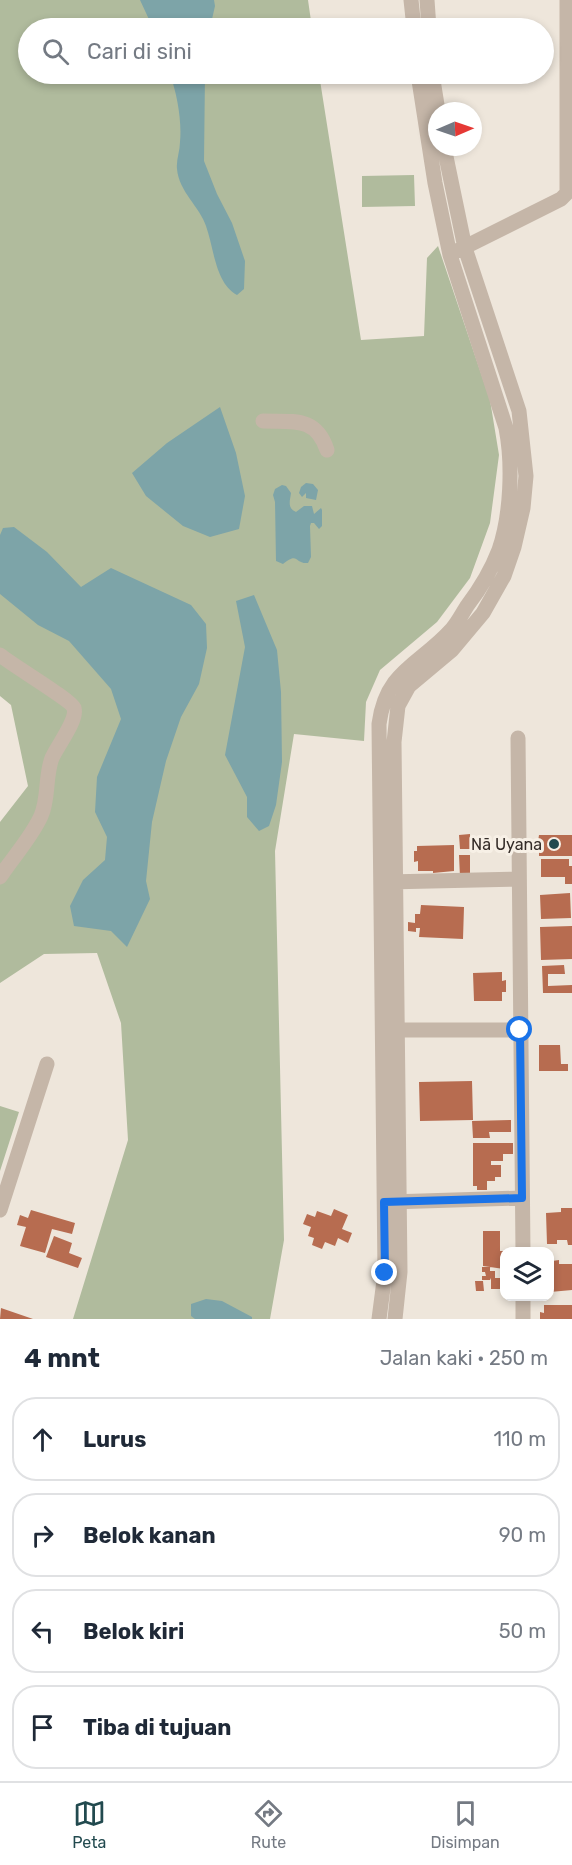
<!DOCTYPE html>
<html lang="id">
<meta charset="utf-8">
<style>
:root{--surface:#fff;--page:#f2f2f3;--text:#1f2937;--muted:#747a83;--line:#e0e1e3;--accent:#224a4f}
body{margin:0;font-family:Rubik,sans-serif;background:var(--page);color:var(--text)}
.controls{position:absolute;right:18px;bottom:18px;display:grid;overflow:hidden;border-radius:12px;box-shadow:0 3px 9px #0003}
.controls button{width:54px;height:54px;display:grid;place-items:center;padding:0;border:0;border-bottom:2px solid var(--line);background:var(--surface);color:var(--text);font:30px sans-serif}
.compass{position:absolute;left:428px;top:102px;width:54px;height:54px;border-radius:50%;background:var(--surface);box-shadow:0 3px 9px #0003;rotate:88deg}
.stop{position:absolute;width:18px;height:18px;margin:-14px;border:4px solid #1a73e8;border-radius:50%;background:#fff}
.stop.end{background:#1a73e8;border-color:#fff;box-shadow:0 2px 6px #0008}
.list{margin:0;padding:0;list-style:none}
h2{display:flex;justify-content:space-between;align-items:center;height:78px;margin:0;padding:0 24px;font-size:26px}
h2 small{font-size:20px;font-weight:400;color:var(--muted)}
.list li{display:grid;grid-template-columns:39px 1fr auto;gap:18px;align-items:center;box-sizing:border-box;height:84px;margin:0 12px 12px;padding:0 12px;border:2px solid var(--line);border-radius:24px}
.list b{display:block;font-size:22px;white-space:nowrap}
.list em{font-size:20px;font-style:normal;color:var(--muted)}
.icon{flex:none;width:33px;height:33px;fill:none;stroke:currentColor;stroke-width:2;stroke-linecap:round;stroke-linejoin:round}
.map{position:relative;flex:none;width:572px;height:1319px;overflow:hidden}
.search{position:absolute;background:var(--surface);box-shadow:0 3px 9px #0003;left:18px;right:18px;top:18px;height:66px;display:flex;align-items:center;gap:15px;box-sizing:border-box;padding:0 21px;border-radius:33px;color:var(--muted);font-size:22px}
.sheet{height:462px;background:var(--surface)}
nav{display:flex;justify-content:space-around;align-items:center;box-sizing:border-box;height:84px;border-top:2px solid var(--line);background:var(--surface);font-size:16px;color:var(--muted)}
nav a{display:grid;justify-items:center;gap:3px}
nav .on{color:var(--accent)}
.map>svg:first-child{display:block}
.green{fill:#b0bb9d}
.water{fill:#7da4a8}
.building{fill:#b76c50}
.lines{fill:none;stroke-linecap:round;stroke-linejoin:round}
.minor{stroke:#c5b6a8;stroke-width:15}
.route{stroke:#1a73e8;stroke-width:8}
.poi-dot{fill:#224a4f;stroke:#f7f0e6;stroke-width:2}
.labels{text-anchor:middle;stroke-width:6;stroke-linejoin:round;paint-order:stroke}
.poi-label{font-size:16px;fill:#332b27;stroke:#f7f0e6;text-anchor:end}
</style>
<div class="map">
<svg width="572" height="1319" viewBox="0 0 572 1319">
<rect width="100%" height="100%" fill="#eee6db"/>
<!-- green -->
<path class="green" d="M 0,0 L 308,0 L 312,28 L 28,28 L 28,74 L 319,74 L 361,340 L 424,336 L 427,258 L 438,246 L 490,400 L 499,455 L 490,523 L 470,578 L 437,622 L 380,670 L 366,702 L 364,741 L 294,734 L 275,851 L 284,1240 L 270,1319 L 73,1319 L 128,1140 L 121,1023 L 97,953 L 44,954 L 0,983 L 0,822 L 28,786 L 11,705 L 0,696 Z
M 414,175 L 415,206 L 362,207 L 362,176 Z
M 0,1106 L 19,1112 L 0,1171 Z"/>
<!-- water -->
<path class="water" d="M 140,0 L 214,0 L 215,6 L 210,28 L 153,28 Z
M 170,74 L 205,74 L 204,161 L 217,194 L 232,223 L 245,261 L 244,289 L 237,295 C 215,283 214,248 206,226 C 200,207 179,192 177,169 C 176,160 180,151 180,142 C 182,120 177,94 170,74 Z
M 220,407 L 236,453 L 245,496 L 239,529 L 210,537 L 183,526 L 146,496 L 132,473 L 167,443 Z
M 306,483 L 313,484 L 318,490 L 316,500 L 306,498 L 306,493 L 302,497 L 299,493 L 301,487 Z
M 282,485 L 286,486 L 291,493 C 290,501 287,508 296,512 L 304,506 L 312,506 L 314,514 L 321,508 L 322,510 L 322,526 L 319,529 L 314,523 L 311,523 L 310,526 L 311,557 L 308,563 C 294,564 299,551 283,564 L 276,561 L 275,502 L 273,495 L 275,489 Z
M 14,527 L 47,552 L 81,587 L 111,568 L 191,605 L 206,624 L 207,648 L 199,684 L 181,717 L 166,761 L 152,822 L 146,881 L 150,899 L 127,947 L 111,931 L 74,926 L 70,906 L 83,880 L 105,860 L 107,837 L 95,812 L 97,777 L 121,719 L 111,689 L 69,641 L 38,625 L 0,594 L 0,535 L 3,528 Z
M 254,595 L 277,650 L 281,692 L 282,762 L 276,805 L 269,826 L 259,831 L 247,817 L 247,797 L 225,755 L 245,647 L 236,601 Z
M 206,1299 L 222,1301 L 252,1317 L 252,1319 L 195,1319 L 191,1316 L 191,1304 Z"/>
<!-- building -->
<path class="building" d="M 470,834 L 470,849 L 460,849 L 459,835 Z
M 539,835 L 572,835 L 572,856 L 539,856 L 539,848 L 537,848 Z
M 454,845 L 454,871 L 433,873 L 433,871 L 418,871 L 418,861 L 414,862 L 414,851 L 417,851 L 417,846 Z
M 459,855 L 470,855 L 470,877 L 460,877 Z
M 541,859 L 569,859 L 569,866 L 572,866 L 572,884 L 565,884 L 565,877 L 541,877 Z
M 570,893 L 571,918 L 541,919 L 540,895 Z
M 421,905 L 464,907 L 463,939 L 419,937 L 420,928 L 416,928 L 416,932 L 408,931 L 408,922 L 415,923 L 415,914 L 420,914 Z
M 572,926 L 572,959 L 541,960 L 540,927 Z
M 564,965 L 565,974 L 548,974 L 548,986 L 572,985 L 572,993 L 543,993 L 542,966 Z
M 502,972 L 502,981 L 506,980 L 506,992 L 502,992 L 502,1001 L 474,1001 L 473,973 Z
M 539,1045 L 560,1045 L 561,1064 L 568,1064 L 568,1071 L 539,1071 Z
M 472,1081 L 473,1120 L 420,1121 L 419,1082 Z
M 511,1120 L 511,1132 L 489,1132 L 490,1138 L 473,1138 L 472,1121 Z
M 473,1143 L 513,1143 L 513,1154 L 503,1154 L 503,1161 L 491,1161 L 491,1165 L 501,1165 L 501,1177 L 495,1177 L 495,1181 L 487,1181 L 487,1190 L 477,1190 L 477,1186 L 473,1186 Z
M 561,1208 L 572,1208 L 572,1245 L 568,1245 L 567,1240 L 557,1240 L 557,1244 L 547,1244 L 546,1213 L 561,1212 Z
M 334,1209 L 348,1215 L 342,1229 L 352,1233 L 348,1243 L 338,1238 L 335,1246 L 325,1242 L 322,1249 L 312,1245 L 314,1238 L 308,1236 L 311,1227 L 303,1224 L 307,1214 L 315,1217 L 317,1211 L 331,1216 Z
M 31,1210 L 75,1223 L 72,1234 L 52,1229 L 45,1253 L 20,1246 L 26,1227 L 17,1225 L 20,1215 L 28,1218 Z
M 483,1231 L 500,1231 L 500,1251 L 504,1251 L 504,1269 L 483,1266 Z
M 54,1236 L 72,1243 L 69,1253 L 82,1258 L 78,1268 L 46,1257 Z
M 559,1260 L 559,1264 L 572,1264 L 572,1290 L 550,1292 L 550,1264 L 552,1264 L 552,1261 Z
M 482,1267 L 490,1267 L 490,1271 L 495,1271 L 495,1278 L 504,1278 L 504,1289 L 491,1289 L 491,1278 L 490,1280 L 482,1280 L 482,1276 L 486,1276 L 485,1272 L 482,1272 Z
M 475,1281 L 483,1281 L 484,1291 L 476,1291 Z
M 544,1305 L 572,1305 L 572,1319 L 540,1319 L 540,1312 L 544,1313 Z
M 1,1308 L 33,1319 L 0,1319 Z"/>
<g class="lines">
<!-- minor -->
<path class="minor" d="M 411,0 L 414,28
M 427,0 L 429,28
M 432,74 L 438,111
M 457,251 L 561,199 L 567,193 L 567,0
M 263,421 C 293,422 316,416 327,450
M 0,655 C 12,665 71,700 74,708 C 78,720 57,746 52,758 C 45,776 49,798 41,816 C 31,838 13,857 0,877
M 518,738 L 523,1252
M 387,882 L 519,879
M 389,1030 L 521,1030
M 390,1202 L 522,1198
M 0,1210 L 47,1064
M 523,1296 L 523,1319
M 379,1319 L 385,1273 L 379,724 C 386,670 420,665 452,629 C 458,622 462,614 467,606 C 480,589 491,571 499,550 C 511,515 513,464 506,428 L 450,255 L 435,183 L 418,74
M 395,1319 L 400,1272 L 394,742 L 398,706 L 409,686 L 452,650 L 483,613 L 504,576 L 514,547 L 523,508 L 526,476 L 519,411 L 465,248 L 444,147"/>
</g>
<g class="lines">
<!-- route -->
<path class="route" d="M 385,1273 L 384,1202 L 522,1198 L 520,1030"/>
</g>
<!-- markers -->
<circle class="poi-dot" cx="554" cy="844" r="6"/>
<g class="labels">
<!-- poi labels -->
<g class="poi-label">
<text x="542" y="850">Nā Uyana</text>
</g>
</g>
</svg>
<div class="controls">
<button><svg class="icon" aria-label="layers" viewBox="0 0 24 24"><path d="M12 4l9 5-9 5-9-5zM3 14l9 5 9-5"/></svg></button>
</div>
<svg class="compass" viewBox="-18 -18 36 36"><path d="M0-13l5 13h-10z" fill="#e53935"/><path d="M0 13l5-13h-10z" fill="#747a83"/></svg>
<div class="stop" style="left:520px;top:1030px"></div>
<div class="stop end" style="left:385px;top:1273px"></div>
<div class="search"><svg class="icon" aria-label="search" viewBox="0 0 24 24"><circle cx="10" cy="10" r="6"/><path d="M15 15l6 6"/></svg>Cari di sini</div>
</div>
<section class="sheet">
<h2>4 mnt<small>Jalan kaki · 250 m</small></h2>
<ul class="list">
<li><svg class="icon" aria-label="ahead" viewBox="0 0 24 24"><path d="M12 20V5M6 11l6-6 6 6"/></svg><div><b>Lurus</b></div><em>110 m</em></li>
<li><svg class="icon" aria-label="right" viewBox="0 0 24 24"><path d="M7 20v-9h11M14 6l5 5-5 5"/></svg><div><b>Belok kanan</b></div><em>90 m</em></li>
<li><svg class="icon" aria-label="left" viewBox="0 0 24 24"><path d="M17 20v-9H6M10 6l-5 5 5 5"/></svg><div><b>Belok kiri</b></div><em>50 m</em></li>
<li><svg class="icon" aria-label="arrive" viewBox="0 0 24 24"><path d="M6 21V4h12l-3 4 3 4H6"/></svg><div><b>Tiba di tujuan</b></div></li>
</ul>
</section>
<nav>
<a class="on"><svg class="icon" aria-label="map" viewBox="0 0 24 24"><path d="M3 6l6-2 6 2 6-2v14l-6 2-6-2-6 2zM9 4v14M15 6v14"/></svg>Peta</a>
<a><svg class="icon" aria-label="directions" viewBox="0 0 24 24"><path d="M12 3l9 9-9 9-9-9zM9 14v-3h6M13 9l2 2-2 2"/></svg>Rute</a>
<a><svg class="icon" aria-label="saved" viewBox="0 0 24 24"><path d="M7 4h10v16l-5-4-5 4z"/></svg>Disimpan</a>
</nav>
